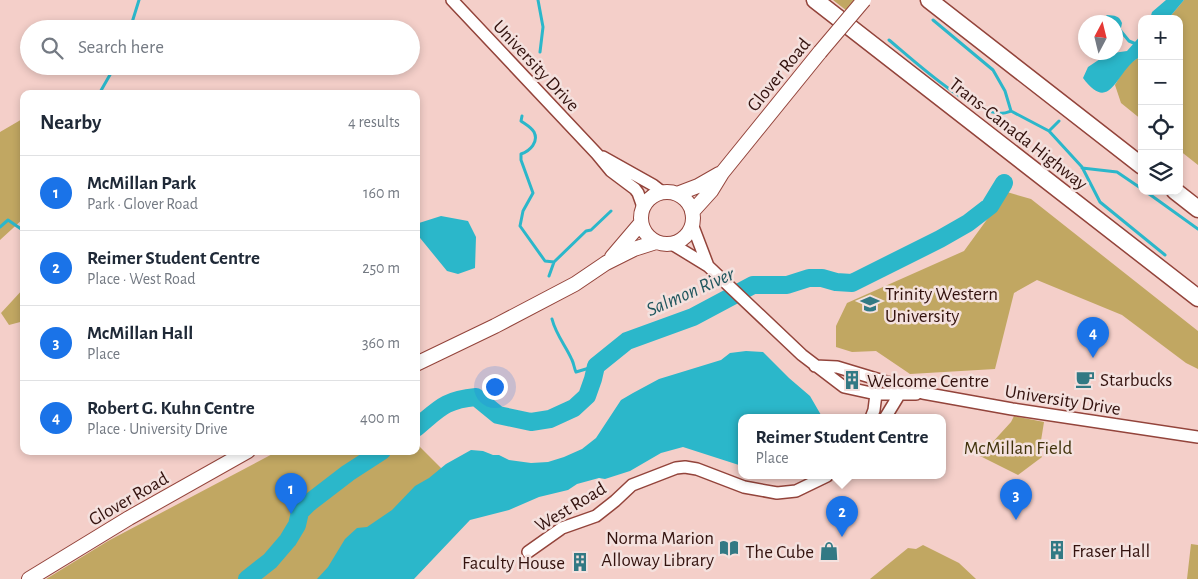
<!DOCTYPE html>
<meta charset="utf-8">
<style>
:root{--surface:#fff;--page:#f2f2f3;--text:#1f2937;--muted:#747a83;--line:#e0e1e3;--accent:#1a73e8}
body{margin:0;font-family:"Alegreya Sans",sans-serif;background:var(--page);color:var(--text)}
.controls{position:absolute;right:15px;top:15px;display:grid;overflow:hidden;border-radius:10px;box-shadow:0 2px 8px #0003}
.controls button{width:45px;height:45px;display:grid;place-items:center;padding:0;border:0;border-bottom:1px solid var(--line);background:var(--surface);color:var(--text);font:25px sans-serif}
.compass{position:absolute;left:1078px;top:15px;width:45px;height:45px;border-radius:50%;background:var(--surface);box-shadow:0 2px 8px #0003;rotate:7deg}
.you{position:absolute;left:494px;top:386px;width:18px;height:18px;margin:-12px;border:4px solid #fff;border-radius:50%;background:#1a73e8;box-shadow:0 0 0 8px #1a73e833}
.badge{display:grid;place-items:center;width:32px;height:32px;border-radius:50%;background:var(--accent);color:#fff;font-size:16px;font-weight:700}
.pin{position:absolute;translate:-50% -41px;filter:drop-shadow(0 1px 2px #0008)}
.pin::after{content:'';position:absolute;top:26px;width:18px;height:15px;background:inherit;clip-path:polygon(0 0,100% 0,50% 100%)}
.popup{position:absolute;left:738px;top:414px;width:208px;height:65px;box-sizing:border-box;display:grid;place-content:center;border-radius:10px;background:var(--surface);filter:drop-shadow(0 1px 4px #0005);font-size:16px;white-space:nowrap;color:var(--muted)}
.popup b{font-size:19px;color:var(--text)}
.popup::after{content:'';position:absolute;left:50%;top:100%;margin-left:-10px;border:10px solid transparent;border-top-color:var(--surface)}
.list{margin:0;padding:0;list-style:none}
h2{display:flex;justify-content:space-between;align-items:center;height:65px;margin:0;padding:0 20px;font-size:21px}
h2 small{font-size:16px;font-weight:400;color:var(--muted)}
.list li{display:grid;grid-template-columns:32px 1fr auto;gap:15px;align-items:center;box-sizing:border-box;height:75px;padding:0 20px;border-top:1px solid var(--line)}
.list b{display:block;font-size:19px;white-space:nowrap}
.list p{margin:0;font-size:16px;white-space:nowrap;color:var(--muted)}
.list em{font-size:16px;font-style:normal;color:var(--muted)}
.icon{flex:none;width:28px;height:28px;fill:none;stroke:currentColor;stroke-width:2;stroke-linecap:round;stroke-linejoin:round}
.map{position:relative;flex:none;width:1198px;height:579px;overflow:hidden}
.search{position:absolute;background:var(--surface);box-shadow:0 2px 8px #0003;left:20px;top:20px;width:400px;height:55px;display:flex;align-items:center;gap:12px;box-sizing:border-box;padding:0 18px;border-radius:28px;color:var(--muted);font-size:19px}
.panel{position:absolute;background:var(--surface);box-shadow:0 2px 8px #0003;left:20px;top:90px;width:400px;height:365px;border-radius:10px}
.map>svg:first-child{display:block}
.green{fill:#c1a762}
.water{fill:#2bb7ca}
.lines{fill:none;stroke-linecap:round;stroke-linejoin:round}
.stream{stroke:#2bb7ca;stroke-width:3}
.river{stroke:#2bb7ca;stroke-width:18}
.minor-casing{stroke:#93443b;stroke-width:14}
.major-casing{stroke:#93443b;stroke-width:16}
.highway-casing{stroke:#93443b;stroke-width:19}
.minor{stroke:#fff;stroke-width:11}
.major{stroke:#fff;stroke-width:14}
.highway{stroke:#fff;stroke-width:16}
.major-bridge-casing{stroke:#93443b;stroke-width:16;stroke-linecap:butt}
.major-bridge{stroke:#fff;stroke-width:14}
.labels{text-anchor:middle;stroke-width:5;stroke-linejoin:round;paint-order:stroke}
.street-label{font-size:19px;fill:#33120e;stroke:#f4e1de}
.poi-label{font-size:19px;fill:#33120e;stroke:#f4e1de;text-anchor:start}
.park-label{font-size:19px;fill:#41330c;stroke:#f4e1de}
.water-label{font-size:20px;font-style:italic;fill:#20565e;stroke:#f4e1de}
</style>
<div class="map">
<svg width="1198" height="579" viewBox="0 0 1198 579">
<rect width="100%" height="100%" fill="#f4cfc9"/>
<!-- green -->
<path class="green" d="M 833,0 L 856,0 L 847,11 Z
M 1184,0 L 1198,0 L 1198,165 L 1179,150 L 1179,19 L 1168,19 Z
M 1142,56 L 1142,120 L 1121,103 L 1115,85 C 1122,73 1128,62 1142,56 Z
M 24,118 L 24,218 L 0,240 L 0,132 Z
M 1007,192 L 1031,199 L 1198,331 L 1198,369 L 1186,363 L 1122,315 L 1037,280 L 1014,293 L 995,369 L 910,374 L 876,351 L 852,352 L 836,347 L 836,326 L 847,303 L 964,251 Z
M 24,288 L 24,321 L 9,325 L 1,313 Z
M 1014,416 L 1044,422 L 1039,453 L 1042,457 L 1018,475 L 980,456 L 1011,422 Z
M 416,443 L 460,487 L 338,579 L 46,579 L 108,541 L 278,451 L 416,451 Z
M 1191,544 L 1198,545 L 1198,579 L 1187,579 Z
M 923,545 L 959,563 L 976,579 L 870,579 L 908,548 L 916,549 Z"/>
<!-- water -->
<path class="water" d="M 1166,0 L 1184,0 L 1168,19 L 1150,19 L 1152,12 Z
M 1107,15 C 1115,16 1119,15 1122,23 L 1121,28 L 1116,34 L 1116,22 L 1100,22 Z
M 1142,34 L 1142,56 C 1116,67 1112,117 1083,78 L 1088,67 L 1103,57 L 1113,53 L 1127,51 Z
M 441,216 L 468,221 L 476,237 L 475,268 L 458,274 L 447,271 L 416,233 L 416,226 L 419,223 Z
M 746,351 L 763,352 L 789,378 L 810,396 L 821,415 L 819,418 L 742,418 L 742,466 L 683,447 L 661,453 L 630,471 L 605,479 L 599,478 L 577,484 L 568,490 L 539,497 L 509,510 L 470,520 L 414,579 L 317,579 L 328,567 L 345,539 L 357,528 L 367,527 L 392,510 L 415,486 L 429,478 L 446,464 L 471,450 L 483,451 L 493,455 L 499,455 L 509,460 L 531,463 L 548,462 L 564,457 L 582,449 L 596,438 L 621,400 L 633,393 L 659,379 L 721,360 L 730,353 Z"/>
<g class="lines">
<!-- stream -->
<path class="stream" d="M 538,0 L 543,27 L 540,52
M 933,20 L 993,70 L 1005,91 L 1011,111
M 130,29 L 139,0
M 1120,30 L 1129,41 L 1136,44
M 889,40 C 913,60 969,112 1000,113 C 1004,114 1008,112 1011,111 L 1049,131 L 1082,167 L 1100,202 L 1165,255
M 99,94 L 115,66
M 522,116 L 521,121 C 525,124 531,127 534,132 C 539,142 530,151 521,154 L 521,160 L 533,193 L 523,211 L 520,226 L 545,261 L 554,262 L 549,276
M 1049,131 L 1059,121
M 1082,168 L 1117,172 L 1142,189
M 1145,191 L 1198,229
M 0,227 L 8,220 L 24,231
M 554,262 L 586,231 L 591,230 L 611,211
M 552,319 C 556,335 566,346 572,360 C 574,364 574,368 576,372 L 596,366"/>
<!-- river -->
<path class="river" d="M 416,428 C 439,409 444,400 476,397 L 498,415 L 531,422 L 550,419 L 574,408 L 587,396 L 593,379 L 596,366 L 627,341 L 693,317 L 753,285 L 787,285 L 809,278 L 822,278 L 836,282 L 852,283 L 940,239 L 968,223 L 990,206 L 1004,183
M 247,579 L 270,561 L 288,540 L 297,525 L 300,512 L 309,503 L 348,473 L 382,451"/>
<!-- minor casing -->
<g class="minor-casing">
<path id="minor" d="M 452,0 L 597,154 L 611,171 L 635,189 L 638,193 L 643,207
M 603,157 L 653,185 L 662,192
M 692,224 L 708,266
M 672,244 L 708,266 L 802,355 L 844,387 L 876,394 L 916,394
M 815,366 L 837,367 L 923,393 L 1012,409 L 1198,437
M 871,418 L 874,410 L 876,394
M 885,418 L 899,395
M 528,552 L 562,528 L 596,516 L 615,501 L 632,485 L 676,468 L 685,467 L 697,469 L 744,487 L 777,493 L 796,491 L 827,476"/>
</g>
<!-- major casing -->
<g class="major-casing">
<path id="major" d="M641 218a26 26 0 1 1 52 0a26 26 0 1 1-52 0Z
M 677,194 L 698,186 L 719,174
M 692,212 L 711,191 L 722,173 L 820,52
M 612,257 L 641,223
M 416,364 L 495,326 L 575,284 L 606,263 L 634,249 L 656,242
M 29,579 L 129,518 L 248,451"/>
</g>
<!-- highway casing -->
<g class="highway-casing">
<path id="highway" d="M 815,0 L 1198,298
M 929,0 L 1142,166
M 1175,191 L 1198,209"/>
</g>
<!-- minor -->
<use href="#minor" class="minor"/>
<!-- major -->
<use href="#major" class="major"/>
<!-- highway -->
<use href="#highway" class="highway"/>
<!-- major-bridge casing -->
<g class="major-bridge-casing">
<path id="major-bridge" d="M 820,52 L 864,0"/>
</g>
<!-- major-bridge -->
<use href="#major-bridge" class="major-bridge"/>
</g>
<!-- icons -->
<defs>
<g id="university-bare" transform="scale(1.5)"><path d="M0-5L7-2L0 1L-7-2ZM-4 1L0 2.5L4 1V4Q0 6-4 4Z" fill="#327984" stroke="#f4e1de" stroke-width="2.5" paint-order="stroke"/></g>
<g id="cafe-bare" transform="scale(1.5)"><path d="M-5.5-4.5H6V0H3Q3 3.5 0 3.5H-2.5Q-5.5 3.5-5.5 0ZM3-3.2v2h1.7v-2ZM-6 4.5H4V6H-6Z" fill="#327984" stroke="#f4e1de" stroke-width="2.5" paint-order="stroke"/></g>
<g id="building-bare" transform="scale(1.5)"><path d="M-4-6H4V6H1V3H-1V6H-4ZM-2.5-4.3h1.7v1.8h-1.7ZM.8-4.3h1.7v1.8H.8ZM-2.5-1h1.7V.8h-1.7ZM.8-1h1.7V.8H.8Z" fill="#327984" stroke="#f4e1de" stroke-width="2.5" paint-order="stroke"/></g>
<g id="library-bare" transform="scale(1.5)"><path d="M-6-4Q-3-5.5-.7-3.5V5Q-3 3-6 4ZM6-4Q3-5.5 .7-3.5V5Q3 3 6 4Z" fill="#327984" stroke="#f4e1de" stroke-width="2.5" paint-order="stroke"/></g>
<g id="shop-bare" transform="scale(1.5)"><path d="M-5-2.5h2.3a2.7 3.5 0 0 1 5.4 0H5L5.5 6h-11ZM-1.5-2.5h3a1.5 2.3 0 0 0-3 0Z" fill="#327984" stroke="#f4e1de" stroke-width="2.5" paint-order="stroke"/></g>
</defs>
<g fill-rule="evenodd">
<use href="#university-bare" x="870" y="304"/>
<use href="#cafe-bare" x="1085" y="379"/>
<use href="#building-bare" x="852" y="380"/>
<use href="#library-bare" x="729" y="548"/>
<use href="#building-bare" x="1057" y="550"/>
<use href="#shop-bare" x="829" y="551"/>
<use href="#building-bare" x="580" y="562"/>
</g>
<g class="labels">
<!-- street labels -->
<g class="street-label">
<text transform="translate(537 65) rotate(47)" y="7">University Drive</text>
<text transform="translate(778 74) rotate(-51)" y="7">Glover Road</text>
<text transform="translate(1019 133) rotate(38)" y="7">Trans-Canada Highway</text>
<text transform="translate(1063 399) rotate(9)" y="7">University Drive</text>
<text transform="translate(128 498) rotate(-30)" y="7">Glover Road</text>
<text transform="translate(570 506) rotate(-31)" y="7">West Road</text>
</g>
<!-- poi labels -->
<g class="poi-label">
<text x="885" y="300">Trinity Western<tspan x="885" dy="22">University</tspan></text>
<text x="1100" y="386">Starbucks</text>
<text x="867" y="387">Welcome Centre</text>
<text x="714" y="544" text-anchor="end">Norma Marion<tspan x="714" dy="22">Alloway Library</tspan></text>
<text x="1072" y="557">Fraser Hall</text>
<text x="814" y="558" text-anchor="end">The Cube</text>
<text x="565" y="569" text-anchor="end">Faculty House</text>
</g>
<!-- park labels -->
<g class="park-label">
<text x="1018" y="454">McMillan Field</text>
</g>
<!-- water labels -->
<g class="water-label">
<text transform="translate(690 291) rotate(-24)" y="7">Salmon River</text>
</g>
</g>
</svg>
<div class="controls">
<button>+</button>
<button>−</button>
<button><svg class="icon" aria-label="locate" viewBox="0 0 24 24"><circle cx="12" cy="12" r="6"/><path d="M12 2v4M12 18v4M2 12h4M18 12h4"/></svg></button>
<button><svg class="icon" aria-label="layers" viewBox="0 0 24 24"><path d="M12 4l9 5-9 5-9-5zM3 14l9 5 9-5"/></svg></button>
</div>
<svg class="compass" viewBox="-18 -18 36 36"><path d="M0-13l5 13h-10z" fill="#e53935"/><path d="M0 13l5-13h-10z" fill="#747a83"/></svg>
<div class="you"></div>
<div class="pin badge" style="left:291px;top:514px">1</div>
<div class="pin badge" style="left:842px;top:537px">2</div>
<div class="popup"><b>Reimer Student Centre</b>Place</div>
<div class="pin badge" style="left:1016px;top:520px">3</div>
<div class="pin badge" style="left:1093px;top:358px">4</div>
<div class="search"><svg class="icon" aria-label="search" viewBox="0 0 24 24"><circle cx="10" cy="10" r="6"/><path d="M15 15l6 6"/></svg>Search here</div>
<section class="panel">
<h2>Nearby<small>4 results</small></h2>
<ul class="list">
<li><span class="badge">1</span><div><b>McMillan Park</b><p>Park · Glover Road</p></div><em>160 m</em></li>
<li><span class="badge">2</span><div><b>Reimer Student Centre</b><p>Place · West Road</p></div><em>250 m</em></li>
<li><span class="badge">3</span><div><b>McMillan Hall</b><p>Place</p></div><em>360 m</em></li>
<li><span class="badge">4</span><div><b>Robert G. Kuhn Centre</b><p>Place · University Drive</p></div><em>400 m</em></li>
</ul>
</section>
</div>
